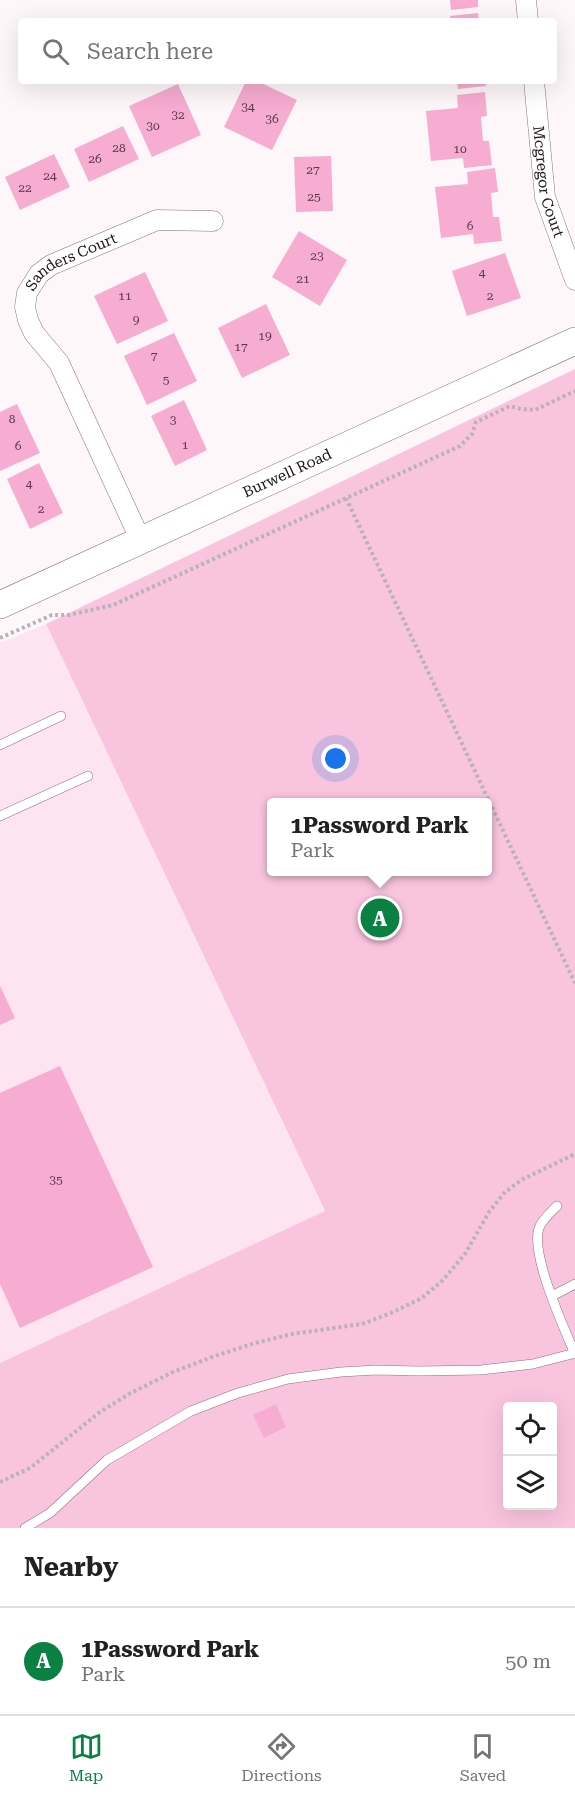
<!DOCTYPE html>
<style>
:root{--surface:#fff;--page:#f2f2f2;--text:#202124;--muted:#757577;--line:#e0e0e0;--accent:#0b8043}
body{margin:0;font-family:"Roboto Serif",serif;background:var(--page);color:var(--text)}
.controls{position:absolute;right:18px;bottom:18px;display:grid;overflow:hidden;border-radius:6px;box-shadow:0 6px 24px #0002}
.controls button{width:54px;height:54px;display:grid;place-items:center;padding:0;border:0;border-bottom:2px solid var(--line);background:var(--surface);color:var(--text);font:30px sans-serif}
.you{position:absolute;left:336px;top:759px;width:21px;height:21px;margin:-15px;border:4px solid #fff;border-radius:50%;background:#1a73e8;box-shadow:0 0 0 9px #1a73e833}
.badge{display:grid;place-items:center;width:39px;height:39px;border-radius:50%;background:var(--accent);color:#fff;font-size:20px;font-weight:700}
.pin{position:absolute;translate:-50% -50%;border:3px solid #fff;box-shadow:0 2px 6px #0006}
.popup{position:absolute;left:267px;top:798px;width:225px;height:78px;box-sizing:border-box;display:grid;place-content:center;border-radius:6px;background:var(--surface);filter:drop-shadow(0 2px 4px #0005);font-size:20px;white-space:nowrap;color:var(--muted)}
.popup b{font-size:22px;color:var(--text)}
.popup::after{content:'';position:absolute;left:50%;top:100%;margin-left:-12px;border:12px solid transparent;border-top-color:var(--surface)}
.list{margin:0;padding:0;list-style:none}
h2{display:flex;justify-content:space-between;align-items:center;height:78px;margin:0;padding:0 24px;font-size:26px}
h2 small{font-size:20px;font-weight:400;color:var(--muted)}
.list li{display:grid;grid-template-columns:39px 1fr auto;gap:18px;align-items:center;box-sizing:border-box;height:108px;padding:0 24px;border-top:2px solid var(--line)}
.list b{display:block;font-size:22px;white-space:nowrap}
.list p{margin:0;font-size:20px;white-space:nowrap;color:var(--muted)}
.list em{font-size:20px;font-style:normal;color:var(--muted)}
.icon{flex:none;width:33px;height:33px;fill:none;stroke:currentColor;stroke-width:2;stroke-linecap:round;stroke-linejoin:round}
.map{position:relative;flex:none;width:575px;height:1528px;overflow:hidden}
.search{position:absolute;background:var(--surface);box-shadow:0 6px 24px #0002;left:18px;right:18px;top:18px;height:66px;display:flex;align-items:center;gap:15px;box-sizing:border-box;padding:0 21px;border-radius:6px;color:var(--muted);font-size:22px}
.sheet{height:186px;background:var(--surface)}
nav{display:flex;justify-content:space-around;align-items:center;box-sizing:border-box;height:84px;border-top:2px solid var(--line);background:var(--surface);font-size:16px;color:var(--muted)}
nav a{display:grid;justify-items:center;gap:3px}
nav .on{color:var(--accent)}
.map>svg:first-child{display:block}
.built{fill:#fee4f0}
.green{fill:#f9c5de;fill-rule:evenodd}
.building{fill:#f7acd1}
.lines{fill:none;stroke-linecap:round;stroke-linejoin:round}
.lane-casing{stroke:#8d6f7d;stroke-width:10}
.street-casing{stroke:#8d6f7d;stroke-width:21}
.secondary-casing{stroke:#8d6f7d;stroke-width:28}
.path{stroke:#bab2b6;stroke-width:4;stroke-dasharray:3 3;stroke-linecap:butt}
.lane{stroke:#fff;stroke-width:9}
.street{stroke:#fff;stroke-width:20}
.secondary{stroke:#fff;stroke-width:27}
.labels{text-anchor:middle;stroke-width:6;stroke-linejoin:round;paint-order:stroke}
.number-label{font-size:12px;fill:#563b48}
.street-label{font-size:15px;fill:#20151a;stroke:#fff}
</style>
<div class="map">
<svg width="575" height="1528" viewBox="0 0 575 1528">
<rect width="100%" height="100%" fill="#fef7fa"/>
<!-- built -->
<path class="built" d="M 46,624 L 325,1212 L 0,1363 L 0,643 Z"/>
<!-- green -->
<path class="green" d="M 575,369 L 575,1528 L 0,1528 L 0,1363 L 325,1211 L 46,624 ZM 272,802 L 488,802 L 488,872 L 272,872 ZM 508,1406 L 552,1406 L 552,1506 L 508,1506 Z"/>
<!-- building -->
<path class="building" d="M 450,0 L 478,0 L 478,7 L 451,10 Z
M 478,13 L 479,21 L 451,21 L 450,16 Z
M 246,81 L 257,81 L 297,100 L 272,150 L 224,127 Z
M 457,81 L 485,81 L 486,86 L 458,89 Z
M 178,84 L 201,135 L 152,157 L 129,106 Z
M 485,92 L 487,116 L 481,117 L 482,130 L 483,141 L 489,141 L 492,165 L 464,168 L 463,158 L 431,161 L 426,111 L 458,108 L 457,95 Z
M 123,126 L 139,159 L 89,182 L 74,149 Z
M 54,154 L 70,187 L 20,210 L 5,177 Z
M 331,156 L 333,211 L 296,212 L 294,157 Z
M 495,168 L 498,192 L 491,193 L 493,217 L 499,217 L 502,241 L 474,244 L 473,234 L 441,238 L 435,187 L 468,184 L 467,172 Z
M 299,231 L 347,260 L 320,306 L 272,277 Z
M 505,253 L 521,298 L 467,316 L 452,271 Z
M 145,272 L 168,321 L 117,344 L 94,296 Z
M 266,304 L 290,355 L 242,378 L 218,328 Z
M 174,333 L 197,381 L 147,405 L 124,356 Z
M 184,400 L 207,450 L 175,466 L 151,416 Z
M 17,404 L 40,453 L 0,471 L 0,412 Z
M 39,463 L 63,513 L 30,529 L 7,479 Z
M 0,986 L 15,1018 L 0,1025 Z
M 60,1066 L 153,1267 L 20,1328 L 0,1284 L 0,1093 Z
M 276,1404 L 286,1427 L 264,1438 L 253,1415 Z"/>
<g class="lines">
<!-- lane casing -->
<g class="lane-casing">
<path id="lane" d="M 0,745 L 61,716
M 0,816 L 88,776
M 557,1206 C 551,1212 542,1220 539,1228 C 530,1254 564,1328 575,1354
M 552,1296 L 575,1284
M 25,1528 L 50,1513 L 107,1460 L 191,1411 L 238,1393 L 288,1379 L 341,1372 L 376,1370 L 419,1371 L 481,1370 L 533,1364 L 575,1353"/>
</g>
<!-- street casing -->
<g class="street-casing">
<g id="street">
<path d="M 526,0 L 528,21"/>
<path id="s1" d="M 534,81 L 545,197 L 575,280"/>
<path id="s2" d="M 141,541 L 59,363 L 34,333 L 28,320 L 25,307 L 27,293 L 39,274 L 51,265 L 157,220 L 213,221"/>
</g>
</g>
<!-- secondary casing -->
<g class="secondary-casing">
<g id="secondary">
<path id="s3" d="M 0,605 L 575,341"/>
</g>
</g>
<!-- path -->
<path class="path" d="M 346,498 L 575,983
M 0,638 L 52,615 L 69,615 L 113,605 L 460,446 L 472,434 L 476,422 L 510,406 L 521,409 L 535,410 L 575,391
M 0,1482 L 30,1468 L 100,1412 L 129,1394 L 173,1372 L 212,1357 L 255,1343 L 292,1334 L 362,1324 L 391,1313 L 422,1298 L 442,1281 L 465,1254 L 489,1212 L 505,1192 L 523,1179 L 575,1154"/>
<!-- lane -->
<use href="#lane" class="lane"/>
<!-- street -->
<use href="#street" class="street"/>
<!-- secondary -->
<use href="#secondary" class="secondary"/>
</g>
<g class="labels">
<!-- number labels -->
<g class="number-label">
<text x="248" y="111">34</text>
<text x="178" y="119">32</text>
<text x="272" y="123">36</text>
<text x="153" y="130">30</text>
<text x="119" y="152">28</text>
<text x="460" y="153">10</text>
<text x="95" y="163">26</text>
<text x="313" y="174">27</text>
<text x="50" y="180">24</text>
<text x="25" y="192">22</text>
<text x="314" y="201">25</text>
<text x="470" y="230">6</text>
<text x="317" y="260">23</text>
<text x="482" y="277">4</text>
<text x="303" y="283">21</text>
<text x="125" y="300">11</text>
<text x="490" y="300">2</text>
<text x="136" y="324">9</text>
<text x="265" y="340">19</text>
<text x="241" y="351">17</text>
<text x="154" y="360">7</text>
<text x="166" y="384">5</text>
<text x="12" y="423">8</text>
<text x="173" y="424">3</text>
<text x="185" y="449">1</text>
<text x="18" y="450">6</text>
<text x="29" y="488">4</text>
<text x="41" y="513">2</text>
<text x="56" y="1184">35</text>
</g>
<!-- street labels -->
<g class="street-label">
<text dy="5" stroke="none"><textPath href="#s1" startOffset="102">Mcgregor Court</textPath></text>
<text dy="5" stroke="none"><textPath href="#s2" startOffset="333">Sanders Court</textPath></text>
<text dy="5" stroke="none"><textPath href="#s3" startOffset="316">Burwell Road</textPath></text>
</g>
</g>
</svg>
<div class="controls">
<button><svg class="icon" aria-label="locate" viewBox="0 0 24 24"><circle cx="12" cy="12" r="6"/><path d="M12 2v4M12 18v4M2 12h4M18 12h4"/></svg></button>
<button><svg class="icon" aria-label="layers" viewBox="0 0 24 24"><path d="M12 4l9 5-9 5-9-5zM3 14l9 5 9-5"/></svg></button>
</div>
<div class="you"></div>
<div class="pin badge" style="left:380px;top:918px">A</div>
<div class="popup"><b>1Password Park</b>Park</div>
<div class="search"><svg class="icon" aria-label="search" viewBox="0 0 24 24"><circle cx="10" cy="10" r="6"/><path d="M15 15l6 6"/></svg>Search here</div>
</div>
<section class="sheet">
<h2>Nearby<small></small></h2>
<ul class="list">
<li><span class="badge">A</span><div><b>1Password Park</b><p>Park</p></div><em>50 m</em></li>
</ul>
</section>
<nav>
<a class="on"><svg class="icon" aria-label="map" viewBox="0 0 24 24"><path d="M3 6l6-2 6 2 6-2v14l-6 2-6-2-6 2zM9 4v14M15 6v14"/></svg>Map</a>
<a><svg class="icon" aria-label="directions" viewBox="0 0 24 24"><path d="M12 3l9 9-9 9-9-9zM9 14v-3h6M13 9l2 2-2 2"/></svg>Directions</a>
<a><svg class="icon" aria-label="saved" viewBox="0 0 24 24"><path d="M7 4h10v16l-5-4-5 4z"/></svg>Saved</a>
</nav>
